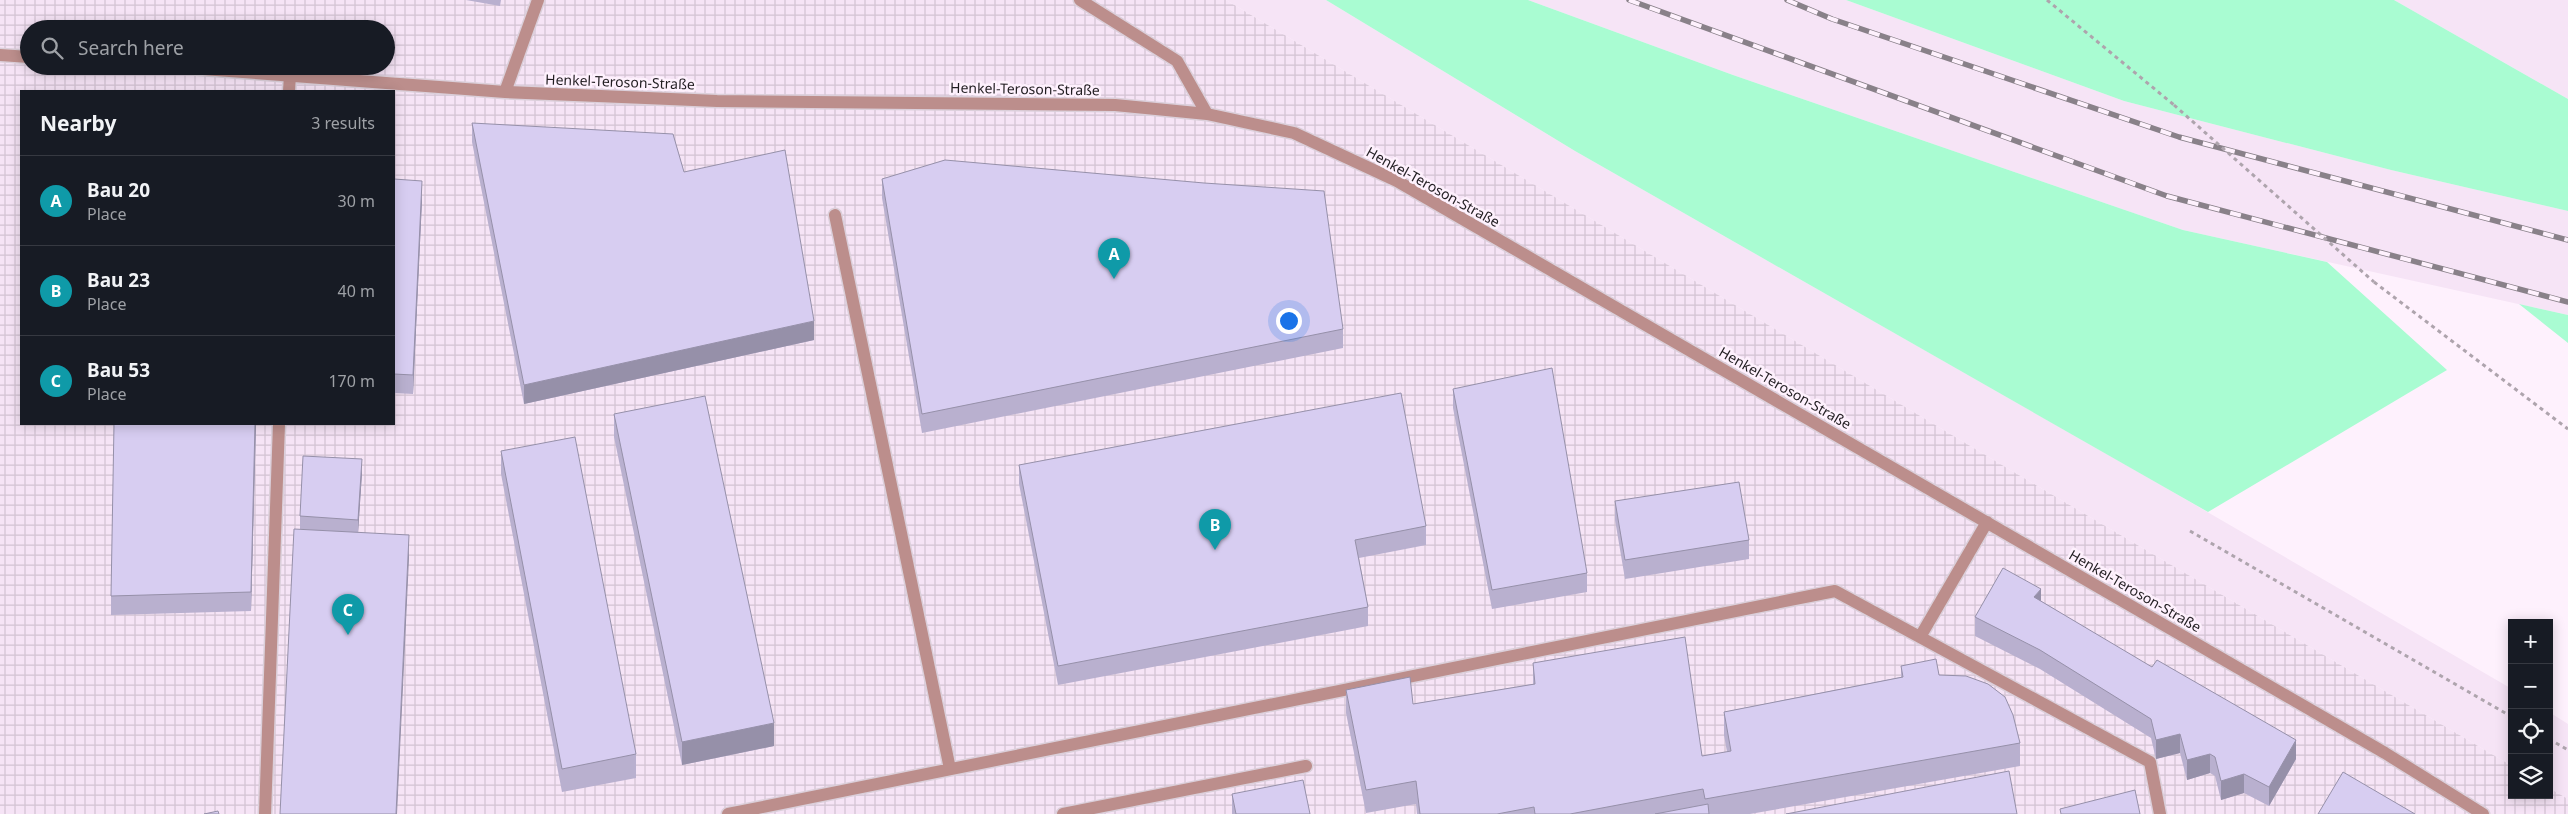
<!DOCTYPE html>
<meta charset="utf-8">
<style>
:root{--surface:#171b24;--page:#20242c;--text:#f1f3f6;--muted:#9ea1a6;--line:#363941;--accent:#d93025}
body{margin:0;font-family:"Noto Sans",sans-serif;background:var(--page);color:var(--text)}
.controls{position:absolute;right:15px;bottom:15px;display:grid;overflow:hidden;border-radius:0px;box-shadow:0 2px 12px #0003}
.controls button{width:45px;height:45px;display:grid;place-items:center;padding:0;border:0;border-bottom:1px solid var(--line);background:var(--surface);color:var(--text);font:25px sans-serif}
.you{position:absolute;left:1288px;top:320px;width:18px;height:18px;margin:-12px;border:4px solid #fff;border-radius:50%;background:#1a73e8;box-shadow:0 0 0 8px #1a73e833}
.badge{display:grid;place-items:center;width:32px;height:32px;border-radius:50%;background:var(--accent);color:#fff;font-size:16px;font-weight:700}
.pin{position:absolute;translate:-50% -41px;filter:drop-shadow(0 1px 2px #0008)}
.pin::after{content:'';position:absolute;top:26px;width:18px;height:15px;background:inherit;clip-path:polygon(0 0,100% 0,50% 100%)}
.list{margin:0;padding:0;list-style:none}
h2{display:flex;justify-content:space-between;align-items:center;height:65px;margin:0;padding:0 20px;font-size:21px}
h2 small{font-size:16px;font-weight:400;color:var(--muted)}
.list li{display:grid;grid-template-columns:32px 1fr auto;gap:15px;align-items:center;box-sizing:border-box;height:90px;padding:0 20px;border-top:1px solid var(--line)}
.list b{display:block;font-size:19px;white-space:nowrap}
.list p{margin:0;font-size:16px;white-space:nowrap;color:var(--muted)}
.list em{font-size:16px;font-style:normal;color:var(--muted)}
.icon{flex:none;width:28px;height:28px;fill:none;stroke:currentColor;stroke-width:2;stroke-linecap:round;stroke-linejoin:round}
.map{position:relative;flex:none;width:2568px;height:814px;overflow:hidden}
.search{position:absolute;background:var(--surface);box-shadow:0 2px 12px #0003;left:20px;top:20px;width:375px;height:55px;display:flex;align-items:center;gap:12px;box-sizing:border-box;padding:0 18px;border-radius:28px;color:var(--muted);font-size:19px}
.panel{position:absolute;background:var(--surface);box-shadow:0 2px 12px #0003;left:20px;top:90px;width:375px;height:335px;border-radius:0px}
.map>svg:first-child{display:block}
.built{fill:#f6e4f6}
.industrial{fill:url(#industrial-grid);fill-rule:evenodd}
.green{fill:#a9fcd2}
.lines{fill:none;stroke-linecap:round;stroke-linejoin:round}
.minor-casing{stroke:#dbcfda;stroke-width:15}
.path{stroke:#aea4ad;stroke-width:3;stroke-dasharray:4 4;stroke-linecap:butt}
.minor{stroke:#bc8e8c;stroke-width:12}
.rail-casing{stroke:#898189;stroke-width:5.5}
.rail{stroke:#fef1fd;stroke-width:4;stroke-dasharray:11;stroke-linecap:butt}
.path-bridge{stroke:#aea4ad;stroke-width:3;stroke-dasharray:4 4;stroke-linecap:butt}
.wall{fill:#b9b0cf}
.shaded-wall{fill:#9690a9}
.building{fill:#d7cdf1;stroke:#9690a9}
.labels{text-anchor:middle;stroke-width:5;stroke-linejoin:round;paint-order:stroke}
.street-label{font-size:14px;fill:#211d21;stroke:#fef1fd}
</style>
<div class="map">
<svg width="2568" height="814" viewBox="0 0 2568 814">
<defs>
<pattern id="industrial-grid" width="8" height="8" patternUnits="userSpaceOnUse" patternTransform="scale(1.25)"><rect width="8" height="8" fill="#f6e4f6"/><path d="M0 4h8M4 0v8" fill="none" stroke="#d3c3d3"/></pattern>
</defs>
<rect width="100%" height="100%" fill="#fef1fd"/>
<!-- built -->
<path class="built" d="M 1226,0 L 1326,0 L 1575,151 L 2154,481 L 2512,689 L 2512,766 L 2012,471 Z
M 1528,0 L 1846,0 L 2124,101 L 2391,170 L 2568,211 L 2568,315 L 2183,230 L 1733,75 Z
M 2394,0 L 2568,0 L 2568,99 Z
M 2549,712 L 2568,724 L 2568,799 L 2549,788 Z"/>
<!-- industrial -->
<path class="industrial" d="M 0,0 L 1226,0 L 2012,471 L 2512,766 L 2512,795 L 2549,795 L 2549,788 L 2568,799 L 2568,814 L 0,814 ZM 29,29 L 386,29 L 386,66 L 29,66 ZM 21,91 L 394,91 L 394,424 L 21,424 Z"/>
<!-- green -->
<path class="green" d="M 1326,0 L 1528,0 L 1733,75 L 2183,230 L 2327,262 L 2447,370 L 2208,512 L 1575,151 Z
M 1846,0 L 2394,0 L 2568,99 L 2568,211 L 2391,170 L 2124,101 Z
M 2519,304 L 2568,315 L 2568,343 Z"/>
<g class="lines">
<!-- minor casing -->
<g class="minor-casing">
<path id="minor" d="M 1080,0 L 1177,61 L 1207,114
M 0,55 L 29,57
M 163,66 L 505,92 L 717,101 L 1115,105 L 1207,114 L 1294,133 L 1397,181 L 2385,753 L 2483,814
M 289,91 L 290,75
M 505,92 L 538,0
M 835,215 L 950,769
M 1920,637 L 1987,522
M 265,814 L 279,424
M 728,814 L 1835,591 L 2150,762 L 2160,814
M 1063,814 L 1306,766"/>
</g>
<!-- path -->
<path class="path" d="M 2047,0 L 2174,105
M 2374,282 L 2568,429
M 2190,531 L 2512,717
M 2549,739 L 2568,750"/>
<!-- minor -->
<use href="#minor" class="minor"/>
<!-- rail casing -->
<g class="rail-casing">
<path id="rail" d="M 1629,0 L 2167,196 L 2568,302
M 1787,0 L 1832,19 L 2179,137 L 2568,240"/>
</g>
<!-- rail -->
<use href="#rail" class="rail"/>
<!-- path-bridge -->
<path class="path-bridge" d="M 2174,105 L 2374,282"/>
</g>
<!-- wall -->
<path class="wall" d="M 466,0 L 501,0 L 500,6 Z
M 472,123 L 684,172 L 814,340 L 524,404 L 472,142 Z
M 394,179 L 422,200 L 413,394 L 394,393 Z
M 882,179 L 1343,329 L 1343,348 L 922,433 L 882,198 Z
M 1453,389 L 1587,573 L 1587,592 L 1492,609 L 1453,408 Z
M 614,414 L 774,746 L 682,765 L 614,437 Z
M 256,424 L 251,611 L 111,615 L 111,596 Z
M 501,451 L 636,754 L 636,778 L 562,792 L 501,474 Z
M 1019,465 L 1426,526 L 1426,545 L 1359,558 L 1368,607 L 1368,626 L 1058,685 L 1019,484 Z
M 362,473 L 358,532 L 409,558 L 300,529 L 300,516 Z
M 1615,501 L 1749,540 L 1749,559 L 1625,579 L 1615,520 Z
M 2041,601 L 2296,759 L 2269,806 L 2244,793 L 2221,800 L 2215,776 L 2210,773 L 2187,780 L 2180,753 L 2156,759 L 2151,738 L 2040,669 L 1975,636 L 1975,617 Z
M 1533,663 L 1702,756 L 1727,752 L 1724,735 L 1724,712 L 1901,677 L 1901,666 L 1939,675 L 2020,743 L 2020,766 L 1750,814 L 1417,814 L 1416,804 L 1366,813 L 1346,713 L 1346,690 L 1413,704 L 1533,684 Z
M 1232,794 L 1310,814 L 1232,814 Z"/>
<!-- shaded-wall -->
<path class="shaded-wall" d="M 422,181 L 422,200 L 413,394 L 413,375 Z
M 814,321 L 814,340 L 524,404 L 524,385 Z
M 255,424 L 256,424 L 251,611 L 251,592 Z
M 362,459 L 362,473 L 358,534 L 358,520 Z
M 409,535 L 409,558 L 397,814 L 396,814 Z
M 2041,589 L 2041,608 L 2034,597 Z
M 774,723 L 774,746 L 682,765 L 682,742 Z
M 2180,734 L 2180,753 L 2156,759 L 2156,740 Z
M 2296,740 L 2296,759 L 2269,806 L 2269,787 Z
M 2210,754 L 2210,773 L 2187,780 L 2187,760 Z
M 2244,774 L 2244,793 L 2221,800 L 2221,781 Z"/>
<!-- building -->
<path class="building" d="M 472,123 L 673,134 L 684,172 L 785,150 L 814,321 L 524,385 Z
M 945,160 L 1204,183 L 1324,191 L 1343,329 L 922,414 L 882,179 Z
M 394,179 L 422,181 L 413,375 L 394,374 Z
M 1552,368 L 1587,573 L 1492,590 L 1453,389 Z
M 1401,393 L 1426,526 L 1355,540 L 1368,607 L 1058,666 L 1019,465 Z
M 705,396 L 774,723 L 682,742 L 614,414 Z
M 114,424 L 255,424 L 251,592 L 111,596 Z
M 575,437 L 636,754 L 562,769 L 501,451 Z
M 303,456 L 362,459 L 358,520 L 300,516 Z
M 1739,482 L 1749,540 L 1625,560 L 1615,501 Z
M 294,529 L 409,535 L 396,814 L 280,814 Z
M 2003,568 L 2041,589 L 2034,597 L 2152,667 L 2157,660 L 2296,740 L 2269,787 L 2244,774 L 2221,781 L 2215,757 L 2210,754 L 2187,760 L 2180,734 L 2156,740 L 2151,719 L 2040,650 L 1975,617 Z
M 1685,637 L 1702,756 L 1731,751 L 1724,712 L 1903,677 L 1901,666 L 1936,659 L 1939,675 L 1966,676 L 1988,684 L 2005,697 L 2013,715 L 2020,743 L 1705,799 L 1703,789 L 1570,814 L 1535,814 L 1534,807 L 1497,814 L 1420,814 L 1416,781 L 1366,790 L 1346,690 L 1410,677 L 1413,704 L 1535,684 L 1533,663 Z
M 2009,771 L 2017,814 L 1786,814 Z
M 2343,772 L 2415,814 L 2318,814 Z
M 1303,780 L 1310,814 L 1236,814 L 1232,794 Z
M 2135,790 L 2140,814 L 2061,814 L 2060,809 Z
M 1708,804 L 1709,814 L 1655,814 Z
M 218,811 L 219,814 L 204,814 Z"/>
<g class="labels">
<!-- street labels -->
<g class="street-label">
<text transform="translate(620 82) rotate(2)" y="5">Henkel-Teroson-Straße</text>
<text transform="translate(1025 89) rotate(1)" y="5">Henkel-Teroson-Straße</text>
<text transform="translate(1433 187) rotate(29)" y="5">Henkel-Teroson-Straße</text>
<text transform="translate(1785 388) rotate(30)" y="5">Henkel-Teroson-Straße</text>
<text transform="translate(2135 591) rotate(30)" y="5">Henkel-Teroson-Straße</text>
</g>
</g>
</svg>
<div class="controls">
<button>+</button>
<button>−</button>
<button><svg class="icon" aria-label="locate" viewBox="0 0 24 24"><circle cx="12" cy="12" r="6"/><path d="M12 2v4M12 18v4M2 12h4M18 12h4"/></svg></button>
<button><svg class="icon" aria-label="layers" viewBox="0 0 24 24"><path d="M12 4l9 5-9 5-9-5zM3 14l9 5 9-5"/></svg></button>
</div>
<div class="you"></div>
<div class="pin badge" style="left:1114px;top:279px;background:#0f9aa8">A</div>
<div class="pin badge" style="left:1215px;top:550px;background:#0f9aa8">B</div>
<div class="pin badge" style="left:348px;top:635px;background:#0f9aa8">C</div>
<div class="search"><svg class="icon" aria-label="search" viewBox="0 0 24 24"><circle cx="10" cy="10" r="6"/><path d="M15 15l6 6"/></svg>Search here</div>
<section class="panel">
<h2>Nearby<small>3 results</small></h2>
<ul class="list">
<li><span class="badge" style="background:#0f9aa8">A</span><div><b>Bau 20</b><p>Place</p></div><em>30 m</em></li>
<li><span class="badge" style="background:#0f9aa8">B</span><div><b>Bau 23</b><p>Place</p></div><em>40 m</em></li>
<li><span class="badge" style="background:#0f9aa8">C</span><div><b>Bau 53</b><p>Place</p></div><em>170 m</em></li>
</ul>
</section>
</div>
